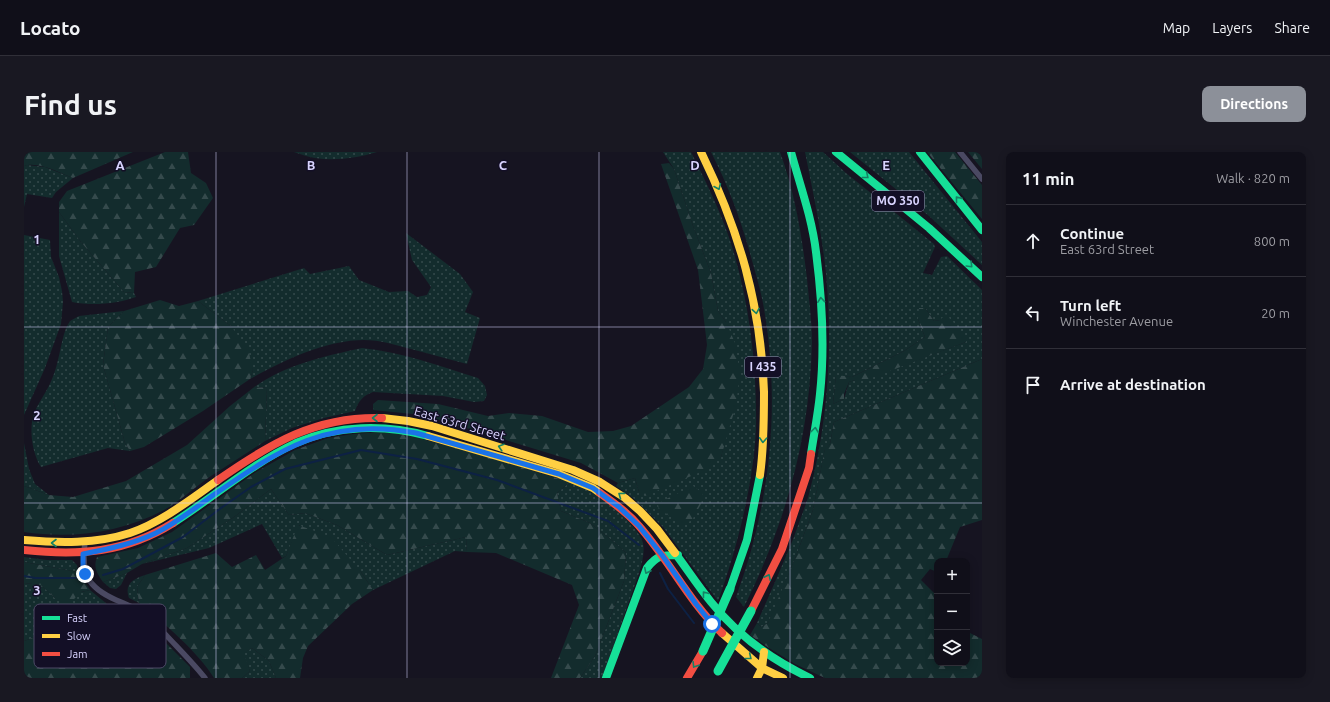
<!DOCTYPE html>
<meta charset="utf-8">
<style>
:root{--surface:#100f19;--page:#191822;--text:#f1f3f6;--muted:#9c9ca2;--line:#302f38;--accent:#8c9099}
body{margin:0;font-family:Ubuntu,sans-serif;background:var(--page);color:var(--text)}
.controls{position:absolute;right:12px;bottom:12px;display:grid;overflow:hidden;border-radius:8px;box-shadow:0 2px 10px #0003}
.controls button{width:36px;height:36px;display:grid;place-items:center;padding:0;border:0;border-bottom:1px solid var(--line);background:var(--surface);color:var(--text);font:20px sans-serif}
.stop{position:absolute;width:12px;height:12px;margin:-9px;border:3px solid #1a73e8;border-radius:50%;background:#fff}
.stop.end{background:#1a73e8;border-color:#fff;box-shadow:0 1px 4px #0008}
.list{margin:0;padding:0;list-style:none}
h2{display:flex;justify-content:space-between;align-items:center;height:52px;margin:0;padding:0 16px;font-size:17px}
h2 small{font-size:13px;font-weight:400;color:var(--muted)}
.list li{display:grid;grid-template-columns:26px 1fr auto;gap:12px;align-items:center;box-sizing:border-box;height:72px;padding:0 16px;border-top:1px solid var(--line)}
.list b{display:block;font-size:15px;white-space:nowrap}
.list p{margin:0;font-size:13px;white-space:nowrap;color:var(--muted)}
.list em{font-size:13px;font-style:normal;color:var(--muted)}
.icon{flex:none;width:22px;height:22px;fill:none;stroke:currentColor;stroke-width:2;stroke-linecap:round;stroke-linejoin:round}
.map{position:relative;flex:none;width:958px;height:526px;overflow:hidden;border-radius:8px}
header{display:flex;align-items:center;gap:24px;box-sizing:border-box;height:56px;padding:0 20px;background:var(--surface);border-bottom:1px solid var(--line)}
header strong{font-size:19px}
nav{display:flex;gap:22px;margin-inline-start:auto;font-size:14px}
.intro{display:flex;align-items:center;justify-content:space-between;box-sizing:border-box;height:96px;padding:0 24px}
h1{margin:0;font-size:28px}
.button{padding:10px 18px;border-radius:8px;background:var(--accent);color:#fff;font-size:14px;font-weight:700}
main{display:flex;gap:24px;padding:0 24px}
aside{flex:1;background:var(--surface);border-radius:8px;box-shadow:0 2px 10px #0003}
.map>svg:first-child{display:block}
.grass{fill:url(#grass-dots);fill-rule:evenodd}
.forest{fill:url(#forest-firs)}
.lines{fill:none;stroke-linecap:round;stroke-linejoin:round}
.stream{stroke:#0d2144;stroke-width:2}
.street{stroke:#4a4962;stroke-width:5.5}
.fast{stroke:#16e098;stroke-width:8}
.slow{stroke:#ffcf43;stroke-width:8}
.jam{stroke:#f24e42;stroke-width:8}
.fast-bridge{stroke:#16e098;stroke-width:9}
.oneway{stroke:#158265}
.route{stroke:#1a73e8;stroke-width:5}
.grid{fill:none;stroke:#d9d4ff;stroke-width:1;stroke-opacity:0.55}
.labels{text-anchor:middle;stroke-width:3;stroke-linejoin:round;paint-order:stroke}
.shield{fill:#130f26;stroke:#9e99be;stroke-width:1}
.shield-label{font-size:12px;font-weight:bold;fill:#d9d4ff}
.street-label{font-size:13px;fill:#d9d4ff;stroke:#130f26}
.key{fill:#130f26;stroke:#4e4a67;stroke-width:1}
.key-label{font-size:11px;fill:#d9d4ff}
.grid-label{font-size:13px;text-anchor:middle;font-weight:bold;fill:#d9d4ff;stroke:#130f26;stroke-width:3;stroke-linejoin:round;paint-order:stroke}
</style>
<header>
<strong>Locato</strong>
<nav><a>Map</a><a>Layers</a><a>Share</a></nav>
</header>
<div class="intro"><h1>Find us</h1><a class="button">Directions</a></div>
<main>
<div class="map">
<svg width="958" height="526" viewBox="0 0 958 526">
<defs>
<pattern id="grass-dots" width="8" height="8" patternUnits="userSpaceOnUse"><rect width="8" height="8" fill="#132c2d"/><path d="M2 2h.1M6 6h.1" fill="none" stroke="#354a4c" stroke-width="1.8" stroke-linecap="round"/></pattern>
<pattern id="forest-firs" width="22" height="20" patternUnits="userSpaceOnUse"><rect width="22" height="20" fill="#132c2d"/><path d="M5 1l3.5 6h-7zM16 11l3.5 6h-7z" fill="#354a4c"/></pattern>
</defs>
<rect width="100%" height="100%" fill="#161421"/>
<!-- grass -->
<path class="grass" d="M 270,0 L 353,0 C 334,6 311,9 291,6 C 284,5 277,2 270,0 Z
M 639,0 L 667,0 C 683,32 699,64 709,98 C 726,154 733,216 732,275 C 730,330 713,397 694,449 L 639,375 L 609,346 L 592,334 L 594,331 L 611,326 L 615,340 L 697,305 L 702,285 L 702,170 L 694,159 L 687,121 L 669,74 L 650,17 Z
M 687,0 L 756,0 C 771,41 778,84 783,127 C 785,148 788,169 788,190 C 786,285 762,370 720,455 L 712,445 C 746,353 757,255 740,157 C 737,138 731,120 726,101 C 716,66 704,33 687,0 Z
M 781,0 L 799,0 L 822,21 L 910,92 L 911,95 L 899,121 L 908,123 L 917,105 L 923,104 L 958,138 L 958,207 L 810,270 L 806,292 L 801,297 L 789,358 L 772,404 L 751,456 L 744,471 L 737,475 L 733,471 C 746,442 758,414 770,385 C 775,370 781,356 785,342 C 804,271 809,195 802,122 C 798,81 789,41 781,0 ZM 901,156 L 910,169 L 917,168 L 922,163 L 942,190 L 842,227 L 831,228 L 825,230 L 820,247 L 809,252 L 812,224 L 828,225 L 880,199 L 901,185 L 894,167 Z
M 826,0 L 885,0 L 958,90 L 958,113 L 905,64 Z
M 3,13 L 21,15 L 49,26 L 32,40 L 28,46 L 3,42 L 0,55 L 0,14 Z
M 35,60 L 57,90 L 100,140 L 110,141 L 112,145 C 93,152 68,154 48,150 L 35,104 Z
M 382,81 L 436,122 L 449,140 L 441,160 L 456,166 L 443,212 C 424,207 406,202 387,197 C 372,193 356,188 340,188 C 302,188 258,209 226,227 L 229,218 L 207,174 L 174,149 L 280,116 L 286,122 L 325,114 L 335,128 L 365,140 L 384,139 L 393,145 L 403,143 L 407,135 L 388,108 Z
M 0,83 L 26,88 L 27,105 L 35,125 L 38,139 L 39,150 L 37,172 L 21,216 L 0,263 Z
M 100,159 L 84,175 L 79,213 L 101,291 L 106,299 L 84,296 L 17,315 C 8,301 4,275 11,259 C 16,248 24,238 28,227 C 35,211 36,193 42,176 L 46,169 L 55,164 Z
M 338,196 C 378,200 415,214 454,226 L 461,234 L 463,243 L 460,249 L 450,250 L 419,244 L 349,240 C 339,244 335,248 331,259 L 300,266 L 268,276 L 241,289 L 243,235 L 229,236 C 260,213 301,204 338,196 Z
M 0,291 L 5,317 L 11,332 L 25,343 L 0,334 Z
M 546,330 C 554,334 562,337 569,341 C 583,349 615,375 619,391 C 621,401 618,411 615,421 L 578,526 L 556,526 L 571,504 L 600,429 L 602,401 L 590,390 L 566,371 L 537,359 L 533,341 Z
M 247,337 L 265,363 L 281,361 L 313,373 L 363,403 L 442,385 L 443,400 L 431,399 L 349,438 L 337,420 L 275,373 L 262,404 L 258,406 L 238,372 L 185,396 L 118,412 L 163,396 L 210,365 Z
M 0,405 L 23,408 L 48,408 L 53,413 L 54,420 L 0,410 Z
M 103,421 L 97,433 L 92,437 L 86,436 L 79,430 Z
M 121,423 L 113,435 L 115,451 L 105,446 C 100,432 109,427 121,423 Z
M 0,431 L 17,433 L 31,446 L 66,438 L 83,452 L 102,457 L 117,467 L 117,473 L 112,477 L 116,488 L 104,492 L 54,483 L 14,484 L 0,489 Z
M 228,496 L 245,509 L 252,526 L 218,526 L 226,519 L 219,501 Z"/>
<!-- forest -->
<path class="forest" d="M 0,0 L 109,0 L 49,26 C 36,21 14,9 0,14 Z
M 141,0 L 164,0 L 167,21 L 182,31 L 189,46 L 170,73 L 156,76 L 132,115 L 111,120 L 110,141 L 100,140 L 57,90 L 35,60 L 35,50 L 43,39 Z
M 903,0 L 931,0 L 958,33 L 958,67 Z
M 944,0 L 958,0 L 958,17 Z
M 645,11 L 650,17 L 669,74 L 687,121 L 694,159 L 702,170 L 711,191 L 716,221 L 712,253 L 697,305 L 681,318 L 621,344 L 615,340 L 611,326 L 594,331 L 557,311 L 449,278 L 399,263 L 349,258 L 349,252 L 354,248 L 414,252 L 464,264 L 485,261 L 518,264 L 564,280 L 589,279 L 607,274 L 665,235 L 679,217 L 683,193 L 674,118 L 637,12 Z
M 136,148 L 155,154 L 174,149 L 207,174 L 224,197 L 229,218 L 226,227 L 179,259 L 120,295 L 106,299 L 101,291 L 79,213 L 84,175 L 100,159 Z
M 895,156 L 901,156 L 910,169 L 916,168 L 922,162 L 943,186 L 942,190 L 842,228 L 831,228 L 825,230 L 820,242 L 820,247 L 809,252 L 812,223 L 828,225 L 880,199 L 901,185 L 894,167 Z
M 958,207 L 958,368 L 936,375 L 922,409 L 913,409 L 913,420 L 906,417 L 897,428 L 913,444 L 913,511 L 943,511 L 943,474 L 946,481 L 958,487 L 958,526 L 801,526 L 771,512 L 745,496 L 726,483 L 733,471 L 737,475 L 744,471 L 772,404 L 789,358 L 801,296 L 806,292 L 810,270 Z
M 243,235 L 241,289 C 223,301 205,312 187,324 C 171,335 156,349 140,358 C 96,381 49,387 0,380 L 0,334 L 25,343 L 49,345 L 102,329 L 163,293 L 206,254 L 229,236 Z
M 358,280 L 380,282 L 457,303 L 546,330 L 533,341 L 537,359 L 566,371 L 590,390 L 602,401 L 600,429 L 571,504 L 556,526 L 527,526 L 555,453 L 548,433 L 472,401 L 443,400 L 442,385 L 363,403 L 313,373 L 281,361 L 265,363 L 247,337 L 210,365 L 163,396 L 118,412 L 103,421 L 79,430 C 73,421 69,416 73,405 L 114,396 L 148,380 L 232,320 L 271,298 L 304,286 L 329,282 Z
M 669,334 L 679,341 L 677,352 L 668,368 L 659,373 L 641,361 L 635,360 L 634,351 Z
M 274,373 L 307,385 L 337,420 L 349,438 L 328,452 L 284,494 L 279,506 L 276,526 L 252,526 L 245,509 L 228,496 L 220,501 L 226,519 L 218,526 L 190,526 C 174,500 139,470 115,451 L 113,435 L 121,423 L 192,401 L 208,415 L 232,403 L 241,418 L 262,404 Z
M 0,410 L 54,420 L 66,438 L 57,440 L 44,453 L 31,446 L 17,433 L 0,431 Z
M 129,478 L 166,515 L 166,526 L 0,526 L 0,489 L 14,484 L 54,483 L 104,492 L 116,488 Z"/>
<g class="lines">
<!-- stream -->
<path class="stream" d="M 636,421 L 644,437 L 670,471
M 79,423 L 99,417 L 159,385 L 197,356 L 227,335 L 261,317 L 337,298 L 393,307 L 473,328 L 584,369 L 615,393
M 0,424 L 11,426 L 52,426"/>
<!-- street -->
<path class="street" d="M 936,0 L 958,27
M 61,390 C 57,422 63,435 92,448 C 103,453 113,456 122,464 C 129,470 135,477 142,483 C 155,497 169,511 181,526"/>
<!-- fast -->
<path class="fast" d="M 767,0 C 776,33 788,66 792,100 C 798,146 801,195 796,242 C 794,262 790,282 787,302
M 812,0 L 905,76 L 958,125
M 896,0 L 958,78
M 149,371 C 190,345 227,312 272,291 C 313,273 361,272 404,284
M 651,401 C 663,417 674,434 687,450 C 714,484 748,508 786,526
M 706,437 L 723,388 L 736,323
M 582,526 L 623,416 C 633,403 639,403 654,403"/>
<!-- slow -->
<path class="slow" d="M 677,0 C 715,78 737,153 740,240 C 740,268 740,295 736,323
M 358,266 L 384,269 L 408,274 L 549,318 L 576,330 L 601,346 L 616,359 L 633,377 L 651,401
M 404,284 L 535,322 L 569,336 L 576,341
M 0,388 C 35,391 72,392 106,381 C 138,370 167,347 194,328
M 698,481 L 738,516 L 759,526
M 733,526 L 738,516 L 740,500"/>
<!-- jam -->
<path class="jam" d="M 194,328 C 247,291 292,264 358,266
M 576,341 C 590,351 604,361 615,374 C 645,408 665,450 698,481
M 0,398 C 55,404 101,401 149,371
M 727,459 L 758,397 L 785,316 L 787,302
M 663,526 L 679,499"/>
<!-- fast-bridge -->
<path class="fast-bridge" d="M 679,499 L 706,437
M 694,519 L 727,459"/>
</g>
<!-- one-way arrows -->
<defs><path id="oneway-chevron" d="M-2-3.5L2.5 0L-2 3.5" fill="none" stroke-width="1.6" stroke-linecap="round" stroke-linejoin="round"/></defs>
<g class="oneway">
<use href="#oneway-chevron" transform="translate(842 24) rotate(39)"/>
<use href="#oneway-chevron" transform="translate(694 35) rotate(67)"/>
<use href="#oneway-chevron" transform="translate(934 47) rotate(-129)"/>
<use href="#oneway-chevron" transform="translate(946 113) rotate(45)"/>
<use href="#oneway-chevron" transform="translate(797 148) rotate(-96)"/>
<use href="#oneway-chevron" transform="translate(732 159) rotate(81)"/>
<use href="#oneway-chevron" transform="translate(351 266) rotate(180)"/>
<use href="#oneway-chevron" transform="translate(791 278) rotate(-83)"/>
<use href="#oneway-chevron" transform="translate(739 288) rotate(93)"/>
<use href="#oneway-chevron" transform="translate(477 295) rotate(-163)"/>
<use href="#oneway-chevron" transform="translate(597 343) rotate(-144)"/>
<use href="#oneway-chevron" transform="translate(30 391) rotate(-180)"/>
<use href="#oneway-chevron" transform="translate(623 419) rotate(116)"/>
<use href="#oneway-chevron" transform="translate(744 425) rotate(-64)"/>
<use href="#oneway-chevron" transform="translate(681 442) rotate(-128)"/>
<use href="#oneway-chevron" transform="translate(725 505) rotate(39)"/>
<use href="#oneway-chevron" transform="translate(671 513) rotate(122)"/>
</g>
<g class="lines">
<!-- route -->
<path class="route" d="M 61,422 L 59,414 L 59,402 C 84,397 109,392 132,381 C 152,371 170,357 188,344 C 256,297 305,264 392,281 L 535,322 L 569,336 L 595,355 L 615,374 L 638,403 L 672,452 L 688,472"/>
</g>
<!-- grid -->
<path class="grid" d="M 192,0 L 192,526M 383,0 L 383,526M 575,0 L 575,526M 766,0 L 766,526M 0,175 L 958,175M 0,351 L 958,351"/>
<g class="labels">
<!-- shield labels -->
<g class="shield">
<rect x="848" y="39" width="52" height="20" rx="3"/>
<rect x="721" y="205" width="36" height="20" rx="3"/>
</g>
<g class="shield-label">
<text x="874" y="53">MO 350</text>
<text x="739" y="219">I 435</text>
</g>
<!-- street labels -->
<g class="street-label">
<text transform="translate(436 271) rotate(16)" y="5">East 63rd Street</text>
</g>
</g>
<!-- legend -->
<rect x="10" y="452" width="132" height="64" rx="6" class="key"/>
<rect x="18" y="464" width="18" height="4" fill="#16e098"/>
<rect x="18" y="482" width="18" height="4" fill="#ffcf43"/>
<rect x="18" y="500" width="18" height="4" fill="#f24e42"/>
<g class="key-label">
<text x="43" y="470">Fast</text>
<text x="43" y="488">Slow</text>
<text x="43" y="506">Jam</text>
</g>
<g class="grid-label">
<text x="96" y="18">A</text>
<text x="287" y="18">B</text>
<text x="479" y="18">C</text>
<text x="671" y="18">D</text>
<text x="862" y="18">E</text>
<text x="13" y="92">1</text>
<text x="13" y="268">2</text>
<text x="13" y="443">3</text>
</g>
</svg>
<div class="controls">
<button>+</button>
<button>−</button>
<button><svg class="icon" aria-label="layers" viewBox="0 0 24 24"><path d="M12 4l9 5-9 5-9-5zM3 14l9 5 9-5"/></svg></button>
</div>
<div class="stop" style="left:688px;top:472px"></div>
<div class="stop end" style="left:61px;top:422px"></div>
</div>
<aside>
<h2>11 min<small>Walk · 820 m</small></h2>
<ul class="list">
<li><svg class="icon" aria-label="ahead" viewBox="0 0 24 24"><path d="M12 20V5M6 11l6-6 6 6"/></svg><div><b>Continue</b><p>East 63rd Street</p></div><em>800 m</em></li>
<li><svg class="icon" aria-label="left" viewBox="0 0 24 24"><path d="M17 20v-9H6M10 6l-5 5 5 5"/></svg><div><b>Turn left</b><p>Winchester Avenue</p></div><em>20 m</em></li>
<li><svg class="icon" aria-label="arrive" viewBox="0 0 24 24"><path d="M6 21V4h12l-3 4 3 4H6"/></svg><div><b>Arrive at destination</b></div></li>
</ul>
</aside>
</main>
